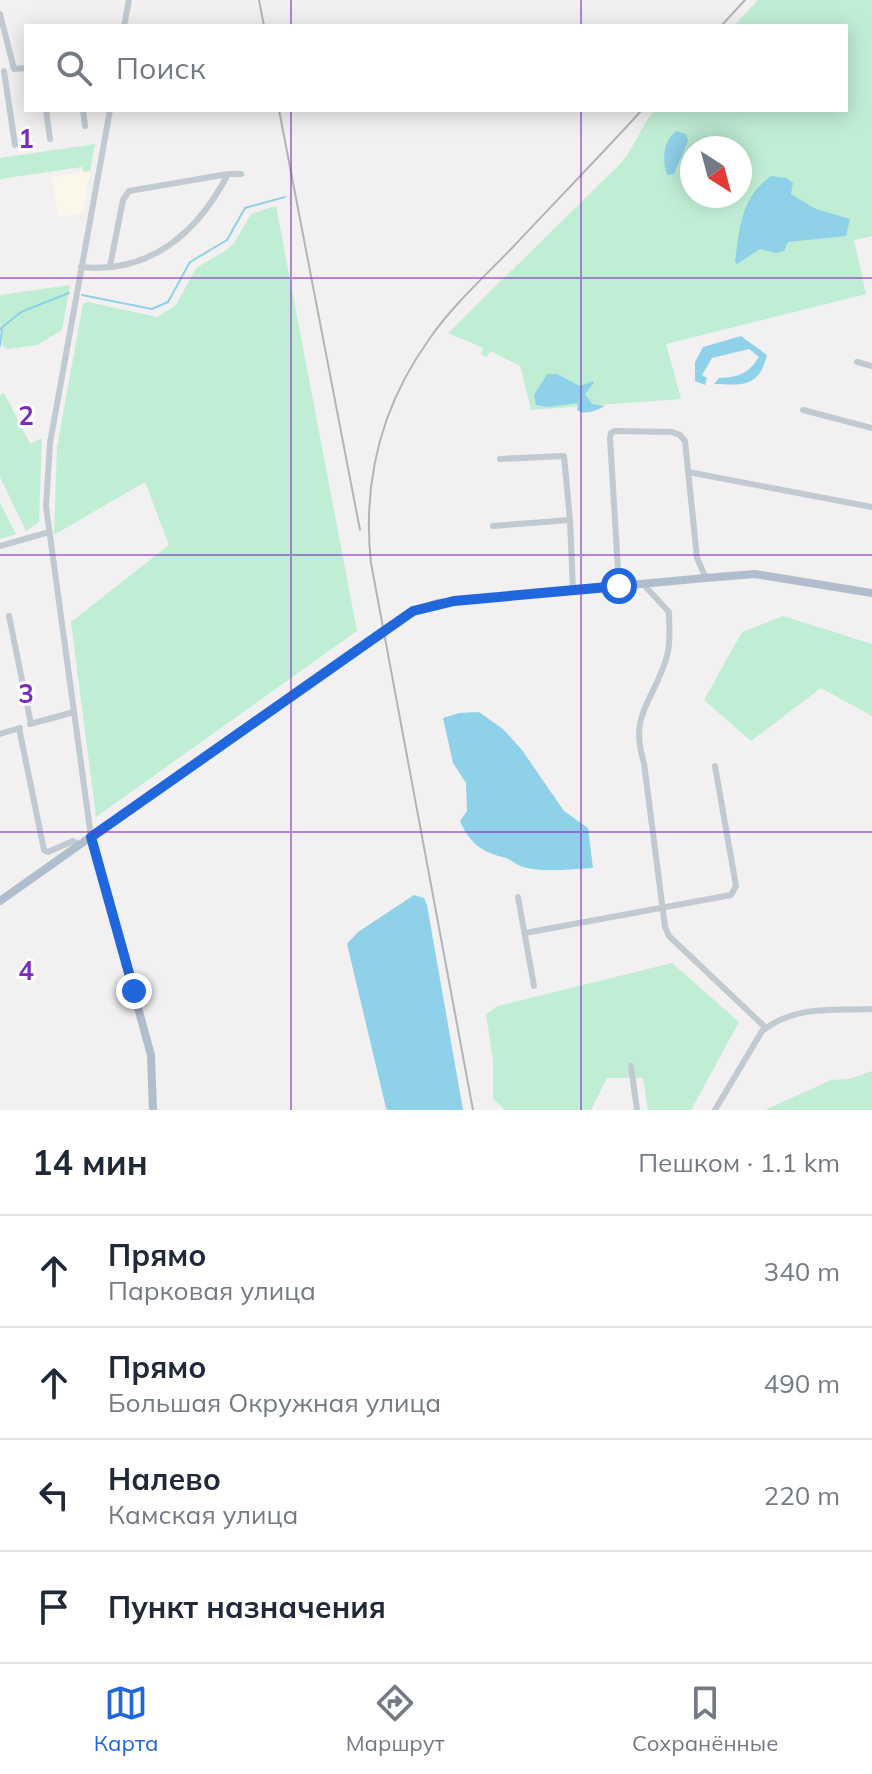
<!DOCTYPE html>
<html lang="ru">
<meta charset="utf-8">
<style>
:root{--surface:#fff;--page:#f2f2f3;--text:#1f2937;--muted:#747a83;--line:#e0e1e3;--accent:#2066dc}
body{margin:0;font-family:Mulish,sans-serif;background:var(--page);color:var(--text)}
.compass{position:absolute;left:680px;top:136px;width:72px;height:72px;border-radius:50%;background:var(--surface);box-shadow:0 4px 20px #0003;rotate:144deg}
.stop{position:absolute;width:24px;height:24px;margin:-18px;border:6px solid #2066dc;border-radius:50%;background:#fff}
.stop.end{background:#2066dc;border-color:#fff;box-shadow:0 2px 8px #0008}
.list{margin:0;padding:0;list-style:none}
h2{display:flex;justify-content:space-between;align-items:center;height:104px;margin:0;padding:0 32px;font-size:34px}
h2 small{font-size:26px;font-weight:400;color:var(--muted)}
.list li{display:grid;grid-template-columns:52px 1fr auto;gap:24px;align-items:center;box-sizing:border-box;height:112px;padding:0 32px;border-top:2px solid var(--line)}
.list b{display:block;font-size:30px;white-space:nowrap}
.list p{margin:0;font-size:26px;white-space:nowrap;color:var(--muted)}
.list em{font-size:26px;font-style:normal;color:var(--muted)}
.icon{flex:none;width:44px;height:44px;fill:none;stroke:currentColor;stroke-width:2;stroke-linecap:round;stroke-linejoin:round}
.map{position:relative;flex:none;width:872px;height:1110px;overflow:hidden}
.search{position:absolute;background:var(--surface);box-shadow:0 4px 20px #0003;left:24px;right:24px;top:24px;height:88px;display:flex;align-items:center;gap:20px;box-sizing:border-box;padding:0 28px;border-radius:0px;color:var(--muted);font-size:30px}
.sheet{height:552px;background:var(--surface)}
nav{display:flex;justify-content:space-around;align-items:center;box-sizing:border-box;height:112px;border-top:2px solid var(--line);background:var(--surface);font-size:22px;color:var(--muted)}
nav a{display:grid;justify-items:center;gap:4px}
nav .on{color:var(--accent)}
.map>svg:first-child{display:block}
.commercial{fill:#fbf8ea}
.green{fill:#c0eed4;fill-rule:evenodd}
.water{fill:#8fd1e9}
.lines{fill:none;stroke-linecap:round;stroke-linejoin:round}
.stream{stroke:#8fd1e9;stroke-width:2}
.minor{stroke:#c1c9d1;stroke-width:6}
.major{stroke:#b0bdcd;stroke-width:8}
.rail{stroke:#b2b4ba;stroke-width:2}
.route{stroke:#2066dc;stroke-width:10}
.grid{fill:none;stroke:#7b2cbf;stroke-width:2;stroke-opacity:0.55}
.grid-label{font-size:26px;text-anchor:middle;font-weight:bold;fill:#7b2cbf;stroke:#fff;stroke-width:6;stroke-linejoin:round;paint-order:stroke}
</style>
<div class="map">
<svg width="872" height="1110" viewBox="0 0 872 1110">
<rect width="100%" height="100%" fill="#f2f0f0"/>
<!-- commercial -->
<path class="commercial" d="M 90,171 L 83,213 L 58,217 L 52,177 Z"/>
<!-- green -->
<path class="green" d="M 758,0 L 872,0 L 872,236 L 854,240 L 866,294 L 666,344 L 681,399 L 531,410 L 520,366 L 490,351 L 487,357 L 481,354 L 483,348 L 448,333 L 621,163 C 635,146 641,125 655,110 L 846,110 L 846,26 L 734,26 ZM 692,148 L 740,148 L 740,196 L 692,196 Z
M 95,144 L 90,171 L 84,172 L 82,167 L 0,179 L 0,158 Z
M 276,206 L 357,631 L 96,817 L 71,622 L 169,545 L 145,482 L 54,535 L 57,447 L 83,304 L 88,302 L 157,317 L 176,305 L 196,268 L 228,249 L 235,242 L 251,214 Z
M 70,285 L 62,330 L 37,345 L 7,349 L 3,346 L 0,322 L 0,295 Z
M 4,393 L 30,444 L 42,438 L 39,522 L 26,531 L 0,477 L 0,395 Z
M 0,502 L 16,534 L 0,539 Z
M 783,616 L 872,644 L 872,716 L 821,688 L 751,741 L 704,700 L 742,632 Z
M 672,963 L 739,1022 L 691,1110 L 648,1110 L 643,1078 L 607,1078 L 591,1110 L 505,1110 L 493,1099 L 493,1060 L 486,1014 L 498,1006 Z
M 872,1071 L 872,1110 L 765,1110 L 831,1080 L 850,1079 Z"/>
<!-- water -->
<path class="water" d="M 677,131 L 686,134 L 688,141 L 674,174 L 667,175 C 662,160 663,139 677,131 Z
M 771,176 L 786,178 L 793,183 L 791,194 L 816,209 L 850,219 L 846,236 L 788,242 L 784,251 L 776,253 L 760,249 L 737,264 L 735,262 C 740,227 740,199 771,176 Z
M 741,336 L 767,355 C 759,388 742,385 714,384 L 719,378 C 739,377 748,374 759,357 L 749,349 L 712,358 L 702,375 L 707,378 L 705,385 L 695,381 L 695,362 L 703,347 Z
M 547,374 L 557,374 L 580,386 L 593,381 L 594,383 L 585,394 L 592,404 L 605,406 C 597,410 586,416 577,410 L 578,403 L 548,407 L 536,405 L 534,395 Z
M 479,712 L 503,729 L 522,750 L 564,811 L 588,828 L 593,868 C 570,869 545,873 523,867 C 516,865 512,860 506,858 C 482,852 470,844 460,821 L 467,811 L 466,783 L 453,763 L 443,718 L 459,713 Z
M 414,895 L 424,898 L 427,905 L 463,1110 L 388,1110 L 386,1108 L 347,944 L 358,932 Z"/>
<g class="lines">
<!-- stream -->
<path class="stream" d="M 82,295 L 152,309 L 168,302 L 190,262 L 227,240 L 245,208 L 285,197
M 0,329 L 21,312 L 69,293
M 0,346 L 2,328"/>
<!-- minor -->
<path class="minor" d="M 0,14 L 14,69 L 26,68
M 124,26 L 129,0
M 4,71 L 15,145
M 46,110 L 50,139
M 83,110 L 85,126
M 228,174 L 241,174
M 81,267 C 151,274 198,232 228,174 L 129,191 L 123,200 L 110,266
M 857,362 L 872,366
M 803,410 L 872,428
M 500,459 L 564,456 L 570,520 L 573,590
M 688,472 L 872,507
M 493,526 L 570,520
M 0,546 L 49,532
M 643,584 L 669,612 C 669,626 671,642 667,656 C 655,700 628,713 644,763 L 665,927 L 669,936 L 766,1028
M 619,586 L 610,438 L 611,433 L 615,431 L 672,432 L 680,435 L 685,441 L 697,558 L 706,578
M 9,616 L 31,724
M 30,724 L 74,712
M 19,728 L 44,850 L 48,852 L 73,841 L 79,845
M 0,734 L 20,728
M 91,837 L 46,506 L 50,443 L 110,110
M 518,897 L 534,986
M 525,933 L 731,895 L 736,886 L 715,766
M 631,1066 L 637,1110
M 715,1110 L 762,1031 C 795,1005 832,1011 872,1009"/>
<!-- major -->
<path class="major" d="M 91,837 L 151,1055 L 153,1110
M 0,901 L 382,631 L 413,611 L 438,603 L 705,578 L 755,574 L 872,593"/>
<!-- rail -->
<path class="rail" d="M 259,0 L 264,26
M 721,26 L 745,0
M 279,110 L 360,530
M 473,1110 L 371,563 C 362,480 381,406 430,338 C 453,305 484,277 512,248 C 555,202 599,157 642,110"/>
</g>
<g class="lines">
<!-- route -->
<path class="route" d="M 134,991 L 91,837 L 413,611 L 454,601 L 619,586"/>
</g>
<!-- grid -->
<path class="grid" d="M 291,0 L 291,26M 581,0 L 581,26M 291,110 L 291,1110M 581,110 L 581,1110M 0,278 L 872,278M 0,555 L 872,555M 0,832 L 872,832"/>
<g class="grid-label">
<text x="26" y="148">1</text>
<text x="26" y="425">2</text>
<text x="26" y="703">3</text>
<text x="26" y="980">4</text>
</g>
</svg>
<svg class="compass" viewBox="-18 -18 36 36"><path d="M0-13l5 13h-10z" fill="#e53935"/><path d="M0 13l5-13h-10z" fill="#747a83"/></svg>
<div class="stop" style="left:619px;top:586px"></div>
<div class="stop end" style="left:134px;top:991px"></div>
<div class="search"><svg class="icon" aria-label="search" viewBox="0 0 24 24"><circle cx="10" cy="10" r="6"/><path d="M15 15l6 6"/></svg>Поиск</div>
</div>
<section class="sheet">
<h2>14 мин<small>Пешком · 1.1 km</small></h2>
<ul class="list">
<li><svg class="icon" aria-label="ahead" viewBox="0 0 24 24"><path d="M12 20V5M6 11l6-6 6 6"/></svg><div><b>Прямо</b><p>Парковая улица</p></div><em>340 m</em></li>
<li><svg class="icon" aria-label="ahead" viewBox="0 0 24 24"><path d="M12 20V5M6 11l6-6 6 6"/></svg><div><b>Прямо</b><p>Большая Окружная улица</p></div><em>490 m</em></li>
<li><svg class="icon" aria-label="left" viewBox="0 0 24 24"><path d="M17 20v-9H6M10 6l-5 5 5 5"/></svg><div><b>Налево</b><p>Камская улица</p></div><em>220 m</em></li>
<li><svg class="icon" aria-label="arrive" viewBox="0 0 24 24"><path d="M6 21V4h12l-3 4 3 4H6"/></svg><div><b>Пункт назначения</b></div></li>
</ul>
</section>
<nav>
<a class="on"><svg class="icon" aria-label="map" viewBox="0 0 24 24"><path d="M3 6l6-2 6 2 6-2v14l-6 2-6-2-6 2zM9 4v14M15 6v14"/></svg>Карта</a>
<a><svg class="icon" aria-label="directions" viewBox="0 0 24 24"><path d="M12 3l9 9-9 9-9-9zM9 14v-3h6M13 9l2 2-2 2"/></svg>Маршрут</a>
<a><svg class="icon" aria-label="saved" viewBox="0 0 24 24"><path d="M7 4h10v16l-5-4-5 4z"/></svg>Сохранённые</a>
</nav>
